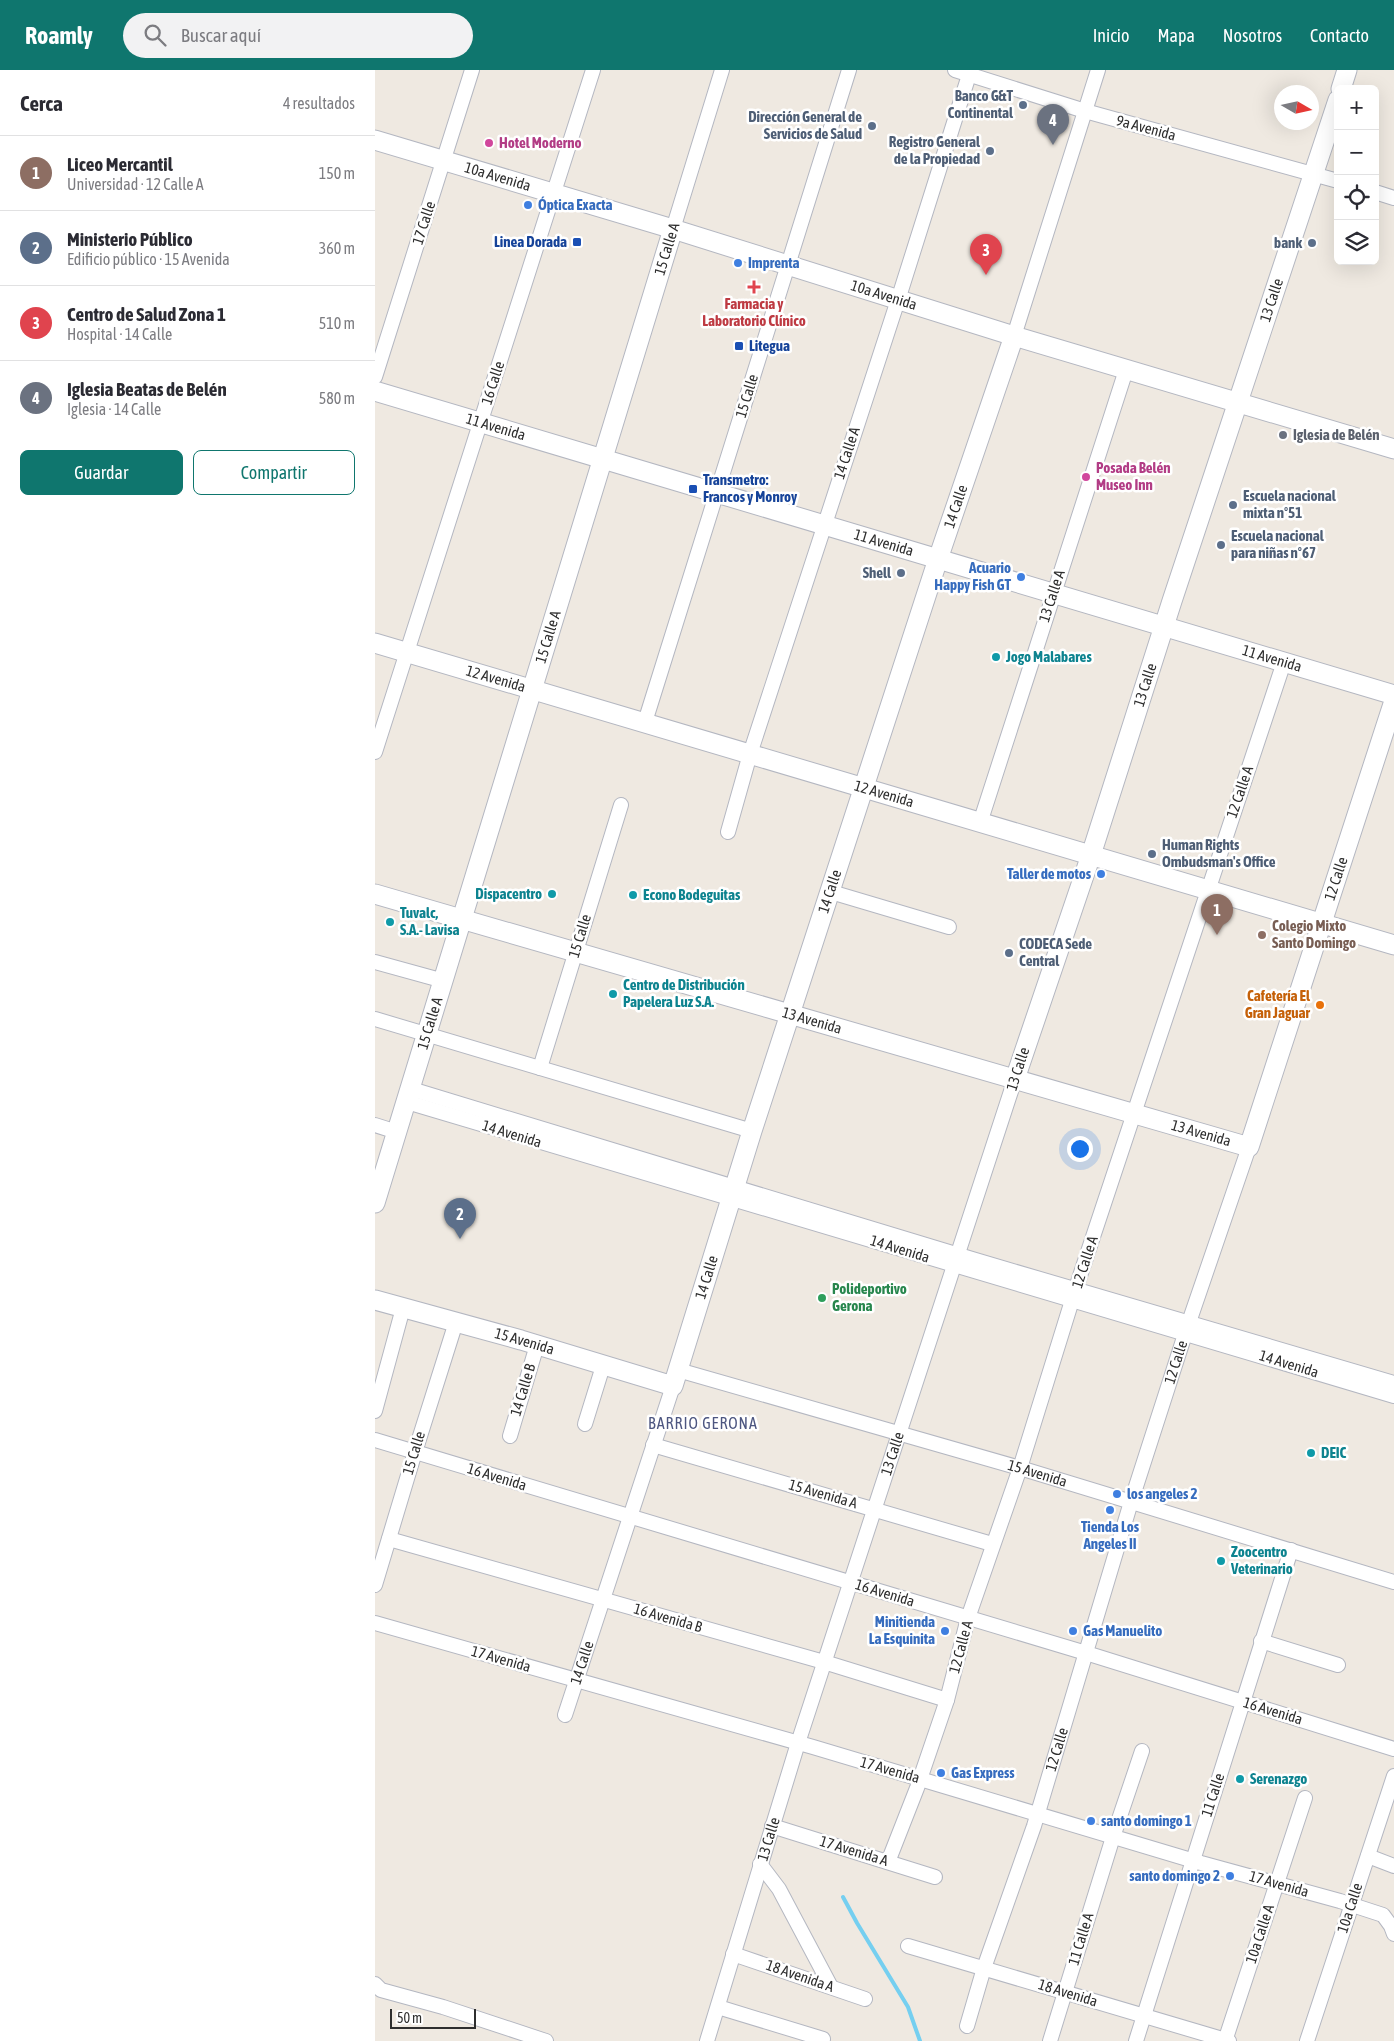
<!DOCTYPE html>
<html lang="es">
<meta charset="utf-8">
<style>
:root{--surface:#fff;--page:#f2f2f3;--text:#2b2b33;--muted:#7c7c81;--line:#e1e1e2;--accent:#0f766e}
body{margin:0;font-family:"Asap Condensed",sans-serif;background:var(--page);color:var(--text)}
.controls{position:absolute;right:15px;top:15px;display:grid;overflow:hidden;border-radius:8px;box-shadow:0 5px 20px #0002}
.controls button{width:45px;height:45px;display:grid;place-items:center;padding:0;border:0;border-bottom:1px solid var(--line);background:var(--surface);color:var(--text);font:25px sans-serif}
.compass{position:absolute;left:899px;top:15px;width:45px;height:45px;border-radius:50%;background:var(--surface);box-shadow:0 5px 20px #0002;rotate:99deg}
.scale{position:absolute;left:15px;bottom:12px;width:86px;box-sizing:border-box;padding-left:5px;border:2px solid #2e2e2e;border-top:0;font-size:14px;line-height:18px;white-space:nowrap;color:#2e2e2e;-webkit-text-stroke:4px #fff;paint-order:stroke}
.you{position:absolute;left:704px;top:1078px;width:18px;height:18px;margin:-12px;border:4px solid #fff;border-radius:50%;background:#1a73e8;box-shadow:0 0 0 8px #1a73e833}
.badge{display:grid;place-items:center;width:32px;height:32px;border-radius:50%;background:var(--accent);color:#fff;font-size:16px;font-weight:700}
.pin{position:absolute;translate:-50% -41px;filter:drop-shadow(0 1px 2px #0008)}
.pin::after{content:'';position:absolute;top:26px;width:18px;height:15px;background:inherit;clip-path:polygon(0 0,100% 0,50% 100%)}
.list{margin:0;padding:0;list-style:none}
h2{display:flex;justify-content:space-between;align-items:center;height:65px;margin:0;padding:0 20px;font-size:21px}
h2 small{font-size:16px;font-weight:400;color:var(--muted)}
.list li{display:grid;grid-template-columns:32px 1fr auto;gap:15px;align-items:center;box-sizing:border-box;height:75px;padding:0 20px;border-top:1px solid var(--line)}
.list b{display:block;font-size:19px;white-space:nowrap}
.list p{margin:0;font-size:16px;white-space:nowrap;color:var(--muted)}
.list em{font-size:16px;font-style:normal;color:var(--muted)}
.actions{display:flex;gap:10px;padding:15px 20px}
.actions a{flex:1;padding:11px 0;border:1px solid var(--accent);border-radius:8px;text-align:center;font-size:18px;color:var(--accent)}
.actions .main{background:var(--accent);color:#fff}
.icon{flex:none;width:28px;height:28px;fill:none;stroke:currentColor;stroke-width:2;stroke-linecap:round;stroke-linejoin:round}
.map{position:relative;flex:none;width:1019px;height:1971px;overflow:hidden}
header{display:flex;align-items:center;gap:30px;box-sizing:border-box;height:70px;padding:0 25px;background:var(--accent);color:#fff}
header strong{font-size:24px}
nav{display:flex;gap:28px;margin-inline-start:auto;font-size:18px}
.search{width:350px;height:45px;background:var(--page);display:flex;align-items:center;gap:12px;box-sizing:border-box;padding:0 18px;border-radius:28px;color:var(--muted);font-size:19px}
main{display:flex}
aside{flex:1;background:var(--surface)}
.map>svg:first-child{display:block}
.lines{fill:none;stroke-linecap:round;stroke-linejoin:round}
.stream{stroke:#75cff0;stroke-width:4}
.street-casing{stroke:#b4b7c1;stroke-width:16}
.secondary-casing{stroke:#b4b7c1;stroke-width:21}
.street{stroke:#fff;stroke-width:14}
.secondary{stroke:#fff;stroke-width:19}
.service-dot{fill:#5c6f8a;stroke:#fff;stroke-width:2}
.hotel-dot{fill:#d1479c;stroke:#fff;stroke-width:2}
.shop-dot{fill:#3f7fe0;stroke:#fff;stroke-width:2}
.transit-dot{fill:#1a4fb4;stroke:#fff;stroke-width:2}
.health-dot{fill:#e0444e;stroke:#fff;stroke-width:2}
.worship-dot{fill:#6b7280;stroke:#fff;stroke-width:2}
.culture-dot{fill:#0f9aa8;stroke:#fff;stroke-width:2}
.education-dot{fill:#8d6e63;stroke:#fff;stroke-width:2}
.food-dot{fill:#e8710a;stroke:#fff;stroke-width:2}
.leisure-dot{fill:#2e9e5b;stroke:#fff;stroke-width:2}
.labels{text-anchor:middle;stroke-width:5;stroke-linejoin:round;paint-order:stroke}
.service-label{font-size:15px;font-weight:bold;fill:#4e5e75;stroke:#fff;text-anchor:end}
.street-label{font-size:15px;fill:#2e2e2e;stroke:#fff}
.hotel-label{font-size:15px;font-weight:bold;fill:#b23c85;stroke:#fff;text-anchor:start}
.shop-label{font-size:15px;font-weight:bold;fill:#366cbe;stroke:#fff;text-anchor:start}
.transit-label{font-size:15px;font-weight:bold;fill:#164399;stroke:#fff;text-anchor:start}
.health-label{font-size:15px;font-weight:bold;fill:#be3a42;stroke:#fff}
.worship-label{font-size:15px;font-weight:bold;fill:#5b616d;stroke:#fff;text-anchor:start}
.culture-label{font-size:15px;font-weight:bold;fill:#0d838f;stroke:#fff;text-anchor:start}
.education-label{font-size:15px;font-weight:bold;fill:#785e54;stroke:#fff;text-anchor:start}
.food-label{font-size:15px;font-weight:bold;fill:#c56008;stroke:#fff;text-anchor:end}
.leisure-label{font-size:15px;font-weight:bold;fill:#27864d;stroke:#fff;text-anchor:start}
.neighbourhood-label{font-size:16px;letter-spacing:1px;fill:#4d5680;stroke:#fff}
</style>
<header>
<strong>Roamly</strong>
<div class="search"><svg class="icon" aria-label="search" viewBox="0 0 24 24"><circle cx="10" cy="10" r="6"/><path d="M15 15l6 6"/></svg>Buscar aquí</div>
<nav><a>Inicio</a><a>Mapa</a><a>Nosotros</a><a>Contacto</a></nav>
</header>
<main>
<aside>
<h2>Cerca<small>4 resultados</small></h2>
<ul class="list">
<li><span class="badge" style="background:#8d6e63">1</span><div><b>Liceo Mercantil</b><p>Universidad · 12 Calle A</p></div><em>150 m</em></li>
<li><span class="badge" style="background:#5c6f8a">2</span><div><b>Ministerio Público</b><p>Edificio público · 15 Avenida</p></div><em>360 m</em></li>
<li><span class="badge" style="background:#e0444e">3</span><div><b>Centro de Salud Zona 1</b><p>Hospital · 14 Calle</p></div><em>510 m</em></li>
<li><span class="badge" style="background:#6b7280">4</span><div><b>Iglesia Beatas de Belén</b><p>Iglesia · 14 Calle</p></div><em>580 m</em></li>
</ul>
<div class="actions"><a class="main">Guardar</a><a>Compartir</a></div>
</aside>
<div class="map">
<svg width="1019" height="1971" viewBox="0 0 1019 1971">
<rect width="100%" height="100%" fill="#efe9e1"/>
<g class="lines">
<!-- stream -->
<path class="stream" d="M 468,1827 L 482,1853 L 533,1937 L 545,1971"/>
<!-- street casing -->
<g class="street-casing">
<g id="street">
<path d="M 580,0 L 710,41 L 963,111"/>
<path d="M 1000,122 L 1019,128"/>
<path d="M 298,159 L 347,0"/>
<path d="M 639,266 L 723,0"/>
<path d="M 0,307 L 97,0"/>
<path d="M 270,652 L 474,0"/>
<path d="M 0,682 L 218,0"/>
<path d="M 605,753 L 751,300"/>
<path d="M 353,762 L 375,684 L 523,230 L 594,5"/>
<path d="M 456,822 L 574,857"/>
<path d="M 0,892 L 69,911"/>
<path d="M 0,949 L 377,1061"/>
<path d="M 165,998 L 246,735"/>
<path d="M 36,1019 L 597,1189 L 1019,1313"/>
<path d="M 32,1032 L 1019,1326"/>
<path d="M 0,1055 L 22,1062"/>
<path id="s1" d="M 303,1300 L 645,1398 L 1019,1512"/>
<path d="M 0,1341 L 28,1238"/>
<path d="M 210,1354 L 228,1296"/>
<path d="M 135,1366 L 162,1275"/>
<path d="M 0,1370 L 711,1583 L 1019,1679"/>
<path d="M 278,1375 L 617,1474"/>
<path d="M 14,1469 L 449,1592 L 572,1630"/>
<path d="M 0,1515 L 40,1382 L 81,1252"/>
<path d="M 0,1553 L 438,1677 L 826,1793 L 965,1831 L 1008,1845 L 1016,1856 L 1019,1864"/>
<path d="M 886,1571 L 963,1595"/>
<path id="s2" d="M 190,1645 L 298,1316"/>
<path d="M 397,1756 L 560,1807"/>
<path d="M 993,1786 L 1019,1796"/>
<path d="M 513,1792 L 542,1718 L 572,1630 L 593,1548 L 645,1398 L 699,1224 L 909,592"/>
<path d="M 385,1794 L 404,1819 L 455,1915"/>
<path d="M 533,1876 L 854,1971"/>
<path d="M 358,1884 L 490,1929"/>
<path d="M 0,1914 L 6,1920 L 68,1937 L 171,1971"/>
<path d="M 343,1937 L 448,1969"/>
<path id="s3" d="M 592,1956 L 609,1898 L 659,1756 L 756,1432 L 812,1258 L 874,1077"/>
<path id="s4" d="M 332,1971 L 423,1673 L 640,1009"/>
<path d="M 675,1971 L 738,1767 L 767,1681"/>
<path d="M 761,1971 L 916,1480"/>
<path d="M 850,1971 L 930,1728"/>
<path d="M 932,1971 L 1019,1706"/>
</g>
</g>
<!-- secondary casing -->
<g class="secondary-casing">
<g id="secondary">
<path d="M 966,19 L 972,0"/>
<path id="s5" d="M 0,70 L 298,159 L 639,266 L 1019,379"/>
<path id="s6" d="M 0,321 L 1019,625"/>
<path id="s7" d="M 0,573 L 1019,875"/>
<path id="s8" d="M 0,824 L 874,1077 L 1019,631"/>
<path id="s9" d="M 640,1009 L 716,785 L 797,531 L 963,30"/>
<path id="s10" d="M 0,1133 L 298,159"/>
<path id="s11" d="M 0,1230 L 146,1270 L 298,1316 L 377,1061 L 563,489 L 639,266"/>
</g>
</g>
<!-- street -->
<use href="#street" class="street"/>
<!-- secondary -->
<use href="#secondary" class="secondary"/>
</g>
<!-- markers -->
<g class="service-dot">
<circle cx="648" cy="35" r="5"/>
<circle cx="497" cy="56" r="5"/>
<circle cx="615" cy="81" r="5"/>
<circle cx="937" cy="173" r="5"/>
<circle cx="858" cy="435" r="5"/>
<circle cx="846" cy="475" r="5"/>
<circle cx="526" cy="503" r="5"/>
<circle cx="777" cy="784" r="5"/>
<circle cx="634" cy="883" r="5"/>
</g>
<g class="hotel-dot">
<circle cx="114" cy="73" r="5"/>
<circle cx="711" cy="407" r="5"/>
</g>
<g class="shop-dot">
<circle cx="153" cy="135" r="5"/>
<circle cx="363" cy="193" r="5"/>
<circle cx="646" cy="507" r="5"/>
<circle cx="726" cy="804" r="5"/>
<circle cx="742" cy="1424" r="5"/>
<circle cx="735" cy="1440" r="5"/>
<circle cx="570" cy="1561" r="5"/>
<circle cx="698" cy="1561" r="5"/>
<circle cx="566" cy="1703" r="5"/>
<circle cx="716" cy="1751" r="5"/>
<circle cx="855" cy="1806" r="5"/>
</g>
<g class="transit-dot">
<rect x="197" y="167" width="10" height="10" rx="2.5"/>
<rect x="359" y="271" width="10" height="10" rx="2.5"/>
<rect x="313" y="414" width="10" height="10" rx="2.5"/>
</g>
<path class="health-dot" d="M376.5 209.5h5v5h5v5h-5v5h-5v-5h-5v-5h5z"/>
<circle class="worship-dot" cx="908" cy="365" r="5"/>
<g class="culture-dot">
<circle cx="621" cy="587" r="5"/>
<circle cx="177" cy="824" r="5"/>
<circle cx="258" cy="825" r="5"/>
<circle cx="15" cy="852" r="5"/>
<circle cx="238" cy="924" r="5"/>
<circle cx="936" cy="1383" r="5"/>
<circle cx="846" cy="1491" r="5"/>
<circle cx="865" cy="1709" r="5"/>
</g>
<circle class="education-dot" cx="887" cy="865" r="5"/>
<circle class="food-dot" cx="945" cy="935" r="5"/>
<circle class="leisure-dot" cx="447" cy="1228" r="5"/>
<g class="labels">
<!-- service labels -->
<g class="service-label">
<text x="638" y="31">Banco G&amp;T<tspan x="638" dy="17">Continental</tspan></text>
<text x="487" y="52">Dirección General de<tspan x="487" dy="17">Servicios de Salud</tspan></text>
<text x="605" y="77">Registro General<tspan x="605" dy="17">de la Propiedad</tspan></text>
<text x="927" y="178">bank</text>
<text x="868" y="431" text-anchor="start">Escuela nacional<tspan x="868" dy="17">mixta n°51</tspan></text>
<text x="856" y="471" text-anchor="start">Escuela nacional<tspan x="856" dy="17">para niñas n°67</tspan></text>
<text x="516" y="508">Shell</text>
<text x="787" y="780" text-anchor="start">Human Rights<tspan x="787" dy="17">Ombudsman's Office</tspan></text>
<text x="644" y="879" text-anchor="start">CODECA Sede<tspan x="644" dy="17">Central</tspan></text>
</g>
<!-- street labels -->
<g class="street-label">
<text transform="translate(771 58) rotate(15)" y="5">9a Avenida</text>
<text dy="5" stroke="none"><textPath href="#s5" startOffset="128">10a Avenida</textPath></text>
<text transform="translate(49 153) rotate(-72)" y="5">17 Calle</text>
<text transform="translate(292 179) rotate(-73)" y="5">15 Calle A</text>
<text dy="5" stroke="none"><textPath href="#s5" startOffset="532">10a Avenida</textPath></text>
<text dy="5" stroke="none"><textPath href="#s9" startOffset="820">13 Calle</textPath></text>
<text transform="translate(118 313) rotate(-72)" y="5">16 Calle</text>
<text transform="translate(372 326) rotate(-73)" y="5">15 Calle</text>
<text dy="5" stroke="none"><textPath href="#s6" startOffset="126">11 Avenida</textPath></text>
<text transform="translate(472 383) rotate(-72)" y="5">14 Calle A</text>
<text dy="5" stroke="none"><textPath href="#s11" startOffset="1234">14 Calle</textPath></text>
<text dy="5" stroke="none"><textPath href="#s6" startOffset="531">11 Avenida</textPath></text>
<text transform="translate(677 526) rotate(-72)" y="5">13 Calle A</text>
<text dy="5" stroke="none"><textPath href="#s10" startOffset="592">15 Calle A</textPath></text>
<text dy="5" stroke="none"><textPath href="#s6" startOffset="936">11 Avenida</textPath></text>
<text dy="5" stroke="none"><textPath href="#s7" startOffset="126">12 Avenida</textPath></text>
<text dy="5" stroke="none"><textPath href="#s9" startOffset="415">13 Calle</textPath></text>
<text transform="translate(865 722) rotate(-71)" y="5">12 Calle A</text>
<text dy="5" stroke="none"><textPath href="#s7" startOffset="531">12 Avenida</textPath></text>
<text dy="5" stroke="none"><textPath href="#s8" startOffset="1192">12 Calle</textPath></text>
<text dy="5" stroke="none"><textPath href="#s11" startOffset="829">14 Calle</textPath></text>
<text transform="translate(205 866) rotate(-73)" y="5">15 Calle</text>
<text dy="5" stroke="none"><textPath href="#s8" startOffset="455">13 Avenida</textPath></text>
<text dy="5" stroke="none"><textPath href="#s10" startOffset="188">15 Calle A</textPath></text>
<text transform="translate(643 999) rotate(-72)" y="5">13 Calle</text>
<text dy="5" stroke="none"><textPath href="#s8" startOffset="860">13 Avenida</textPath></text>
<text transform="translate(137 1064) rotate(17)" y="5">14 Avenida</text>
<text transform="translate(525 1179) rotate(17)" y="5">14 Avenida</text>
<text transform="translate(710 1192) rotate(-72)" y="5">12 Calle A</text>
<text dy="5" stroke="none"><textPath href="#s11" startOffset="424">14 Calle</textPath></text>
<text dy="5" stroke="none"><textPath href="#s11" startOffset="155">15 Avenida</textPath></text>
<text dy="5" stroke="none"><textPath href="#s3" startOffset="696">12 Calle</textPath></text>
<text transform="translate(914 1294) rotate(17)" y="5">14 Avenida</text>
<text transform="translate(148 1320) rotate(-73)" y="5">14 Calle B</text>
<text transform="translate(39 1383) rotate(-73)" y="5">15 Calle</text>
<text dy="5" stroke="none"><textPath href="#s4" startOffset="616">13 Calle</textPath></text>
<text dy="5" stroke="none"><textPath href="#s1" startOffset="374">15 Avenida</textPath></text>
<text transform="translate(122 1407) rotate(17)" y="5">16 Avenida</text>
<text transform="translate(448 1424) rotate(16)" y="5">15 Avenida A</text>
<text transform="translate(510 1523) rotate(17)" y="5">16 Avenida</text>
<text transform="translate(293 1548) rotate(16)" y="5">16 Avenida B</text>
<text transform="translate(586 1577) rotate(-75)" y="5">12 Calle A</text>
<text transform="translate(126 1589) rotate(16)" y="5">17 Avenida</text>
<text dy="5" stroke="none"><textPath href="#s2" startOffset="55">14 Calle</textPath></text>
<text transform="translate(898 1641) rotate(17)" y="5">16 Avenida</text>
<text dy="5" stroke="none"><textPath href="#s3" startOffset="291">12 Calle</textPath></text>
<text transform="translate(515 1700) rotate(16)" y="5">17 Avenida</text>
<text transform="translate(838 1725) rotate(-72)" y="5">11 Calle</text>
<text dy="5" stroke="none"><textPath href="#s4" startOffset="211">13 Calle</textPath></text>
<text transform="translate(479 1781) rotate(17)" y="5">17 Avenida A</text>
<text transform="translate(904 1814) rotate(16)" y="5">17 Avenida</text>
<text transform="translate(975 1838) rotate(-72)" y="5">10a Calle</text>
<text transform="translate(885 1864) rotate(-72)" y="5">10a Calle A</text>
<text transform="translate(706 1869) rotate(-73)" y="5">11 Calle A</text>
<text transform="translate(425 1906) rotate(19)" y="5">18 Avenida A</text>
<text transform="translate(693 1923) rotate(17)" y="5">18 Avenida</text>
</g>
<!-- hotel labels -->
<g class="hotel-label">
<text x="124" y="78">Hotel Moderno</text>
<text x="721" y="403">Posada Belén<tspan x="721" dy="17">Museo Inn</tspan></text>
</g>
<!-- shop labels -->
<g class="shop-label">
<text x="163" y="140">Óptica Exacta</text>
<text x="373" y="198">Imprenta</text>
<text x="636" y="503" text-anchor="end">Acuario<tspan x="636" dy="17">Happy Fish GT</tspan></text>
<text x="716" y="809" text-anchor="end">Taller de motos</text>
<text x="752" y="1429">los angeles 2</text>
<text x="735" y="1462" text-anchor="middle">Tienda Los<tspan x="735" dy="17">Angeles II</tspan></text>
<text x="560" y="1557" text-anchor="end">Minitienda<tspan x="560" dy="17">La Esquinita</tspan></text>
<text x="708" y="1566">Gas Manuelito</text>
<text x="576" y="1708">Gas Express</text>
<text x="726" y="1756">santo domingo 1</text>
<text x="845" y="1811" text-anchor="end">santo domingo 2</text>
</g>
<!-- transit labels -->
<g class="transit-label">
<text x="192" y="177" text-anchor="end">Linea Dorada</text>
<text x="374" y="281">Litegua</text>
<text x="328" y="415">Transmetro:<tspan x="328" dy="17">Francos y Monroy</tspan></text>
</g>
<!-- health labels -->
<g class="health-label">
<text x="379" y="239">Farmacia y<tspan x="379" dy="17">Laboratorio Clínico</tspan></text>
</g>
<!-- worship labels -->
<g class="worship-label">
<text x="918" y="370">Iglesia de Belén</text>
</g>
<!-- culture labels -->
<g class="culture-label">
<text x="631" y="592">Jogo Malabares</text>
<text x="167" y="829" text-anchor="end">Dispacentro</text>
<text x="268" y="830">Econo Bodeguitas</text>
<text x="25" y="848">Tuvalc,<tspan x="25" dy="17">S.A.- Lavisa</tspan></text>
<text x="248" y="920">Centro de Distribución<tspan x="248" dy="17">Papelera Luz S.A.</tspan></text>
<text x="946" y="1388">DEIC</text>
<text x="856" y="1487">Zoocentro<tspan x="856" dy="17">Veterinario</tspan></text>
<text x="875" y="1714">Serenazgo</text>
</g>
<!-- education labels -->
<g class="education-label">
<text x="897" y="861">Colegio Mixto<tspan x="897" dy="17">Santo Domingo</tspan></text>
</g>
<!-- food labels -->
<g class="food-label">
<text x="935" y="931">Cafetería El<tspan x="935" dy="17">Gran Jaguar</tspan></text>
</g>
<!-- leisure labels -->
<g class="leisure-label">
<text x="457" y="1224">Polideportivo<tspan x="457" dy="17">Gerona</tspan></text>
</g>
<!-- neighbourhood labels -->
<g class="neighbourhood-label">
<text x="328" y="1359">BARRIO GERONA</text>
</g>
</g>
</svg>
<div class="controls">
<button>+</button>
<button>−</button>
<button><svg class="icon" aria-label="locate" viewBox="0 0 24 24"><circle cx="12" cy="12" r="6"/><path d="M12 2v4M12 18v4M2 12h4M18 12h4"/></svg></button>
<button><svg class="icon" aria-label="layers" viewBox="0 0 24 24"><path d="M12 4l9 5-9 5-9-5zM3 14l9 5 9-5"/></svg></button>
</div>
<svg class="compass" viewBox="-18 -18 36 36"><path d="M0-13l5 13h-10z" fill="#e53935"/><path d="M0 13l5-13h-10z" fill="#7c7c81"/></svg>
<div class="scale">50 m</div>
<div class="you"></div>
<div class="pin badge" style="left:842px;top:865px;background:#8d6e63">1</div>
<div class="pin badge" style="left:85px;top:1169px;background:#5c6f8a">2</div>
<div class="pin badge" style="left:611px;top:205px;background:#e0444e">3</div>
<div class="pin badge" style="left:678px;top:75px;background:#6b7280">4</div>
</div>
</main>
